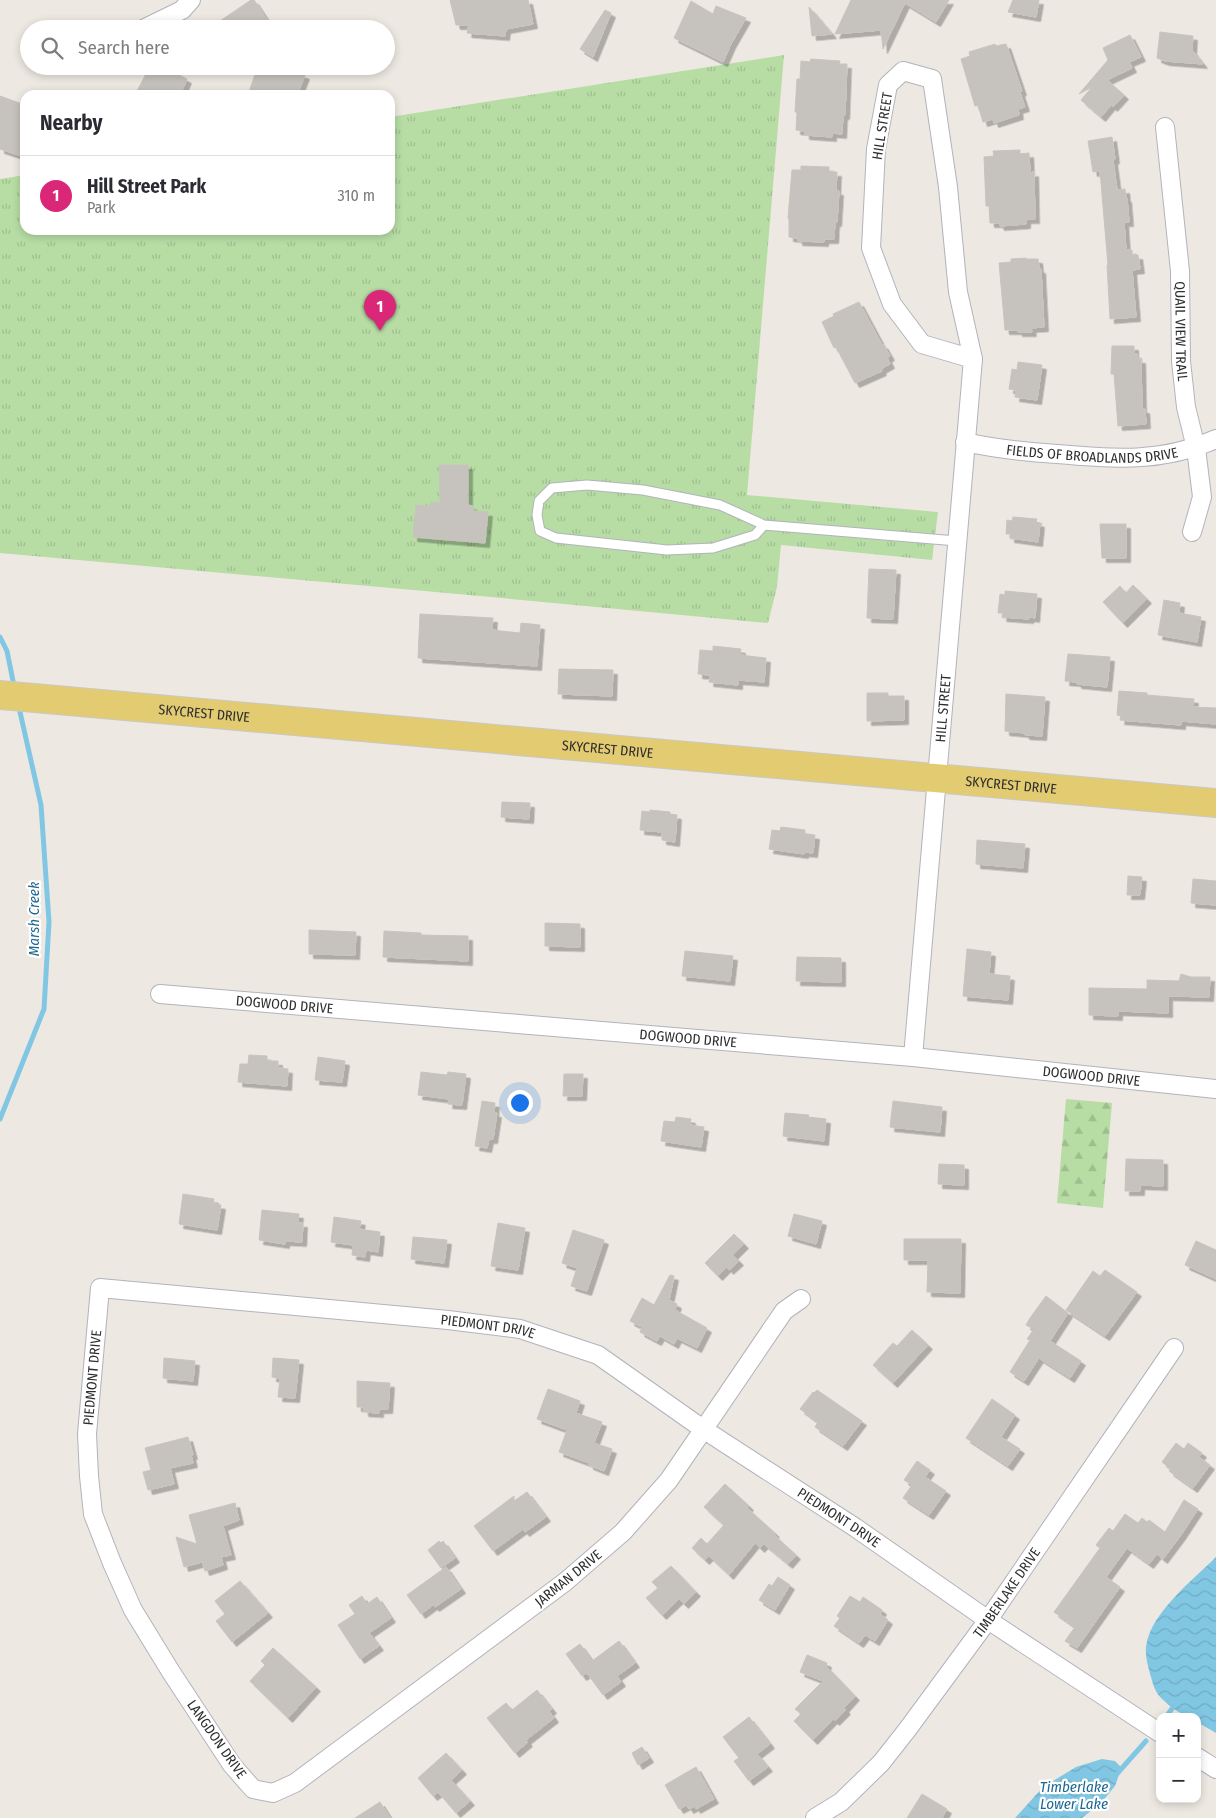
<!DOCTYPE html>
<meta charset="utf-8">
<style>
:root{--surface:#fff;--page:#f7f7f7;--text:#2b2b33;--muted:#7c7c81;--line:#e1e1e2;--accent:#db2777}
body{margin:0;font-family:"Fira Sans Condensed",sans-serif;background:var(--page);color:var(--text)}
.controls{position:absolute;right:15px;bottom:15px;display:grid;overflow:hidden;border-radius:10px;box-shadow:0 2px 8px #0003}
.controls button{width:45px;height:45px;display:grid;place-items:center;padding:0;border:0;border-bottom:1px solid var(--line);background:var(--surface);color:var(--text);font:25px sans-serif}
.you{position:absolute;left:519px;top:1102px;width:18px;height:18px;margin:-12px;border:4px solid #fff;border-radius:50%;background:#1a73e8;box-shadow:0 0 0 8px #1a73e833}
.badge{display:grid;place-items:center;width:32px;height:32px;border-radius:50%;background:var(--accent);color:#fff;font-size:16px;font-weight:700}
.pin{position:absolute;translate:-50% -41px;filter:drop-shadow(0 1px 2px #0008)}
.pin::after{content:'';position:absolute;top:26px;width:18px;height:15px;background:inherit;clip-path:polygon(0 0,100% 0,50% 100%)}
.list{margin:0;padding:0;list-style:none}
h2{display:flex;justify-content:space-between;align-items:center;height:65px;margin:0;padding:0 20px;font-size:21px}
h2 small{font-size:16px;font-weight:400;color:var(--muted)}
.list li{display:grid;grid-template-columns:32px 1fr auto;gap:15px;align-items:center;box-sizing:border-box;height:80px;padding:0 20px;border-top:1px solid var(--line)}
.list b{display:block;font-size:19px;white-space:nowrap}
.list p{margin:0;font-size:16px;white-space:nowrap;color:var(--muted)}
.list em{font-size:16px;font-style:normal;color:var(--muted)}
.icon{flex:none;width:28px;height:28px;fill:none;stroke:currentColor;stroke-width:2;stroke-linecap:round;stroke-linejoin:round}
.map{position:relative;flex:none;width:1216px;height:1818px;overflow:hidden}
.search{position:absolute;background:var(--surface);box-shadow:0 2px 8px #0003;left:20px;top:20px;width:375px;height:55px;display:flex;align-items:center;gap:12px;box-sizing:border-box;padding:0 18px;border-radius:28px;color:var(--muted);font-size:19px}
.panel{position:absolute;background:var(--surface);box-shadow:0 2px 8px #0003;left:20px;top:90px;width:375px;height:145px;border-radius:15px}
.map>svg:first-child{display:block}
.grass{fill:url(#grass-tufts)}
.forest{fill:url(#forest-firs)}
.water{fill:url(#water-waves)}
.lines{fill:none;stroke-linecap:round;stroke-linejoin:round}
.stream{stroke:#81c7e3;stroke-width:5}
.building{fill:#c6c2be;stroke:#c9c4bb;filter:url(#shadow)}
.service-casing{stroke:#b2b3bc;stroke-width:11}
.minor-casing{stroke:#b2b3bc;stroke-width:20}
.primary-casing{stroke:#c9c9c9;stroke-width:30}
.service{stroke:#fff;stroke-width:9}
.minor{stroke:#fff;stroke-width:18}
.primary{stroke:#e3cb72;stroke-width:28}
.labels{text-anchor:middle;stroke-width:4.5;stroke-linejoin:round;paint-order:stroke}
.street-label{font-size:14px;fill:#2e2e2e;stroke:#fff}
.water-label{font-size:15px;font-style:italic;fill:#1d6792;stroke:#fff}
</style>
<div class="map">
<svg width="1216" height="1818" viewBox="0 0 1216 1818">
<defs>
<pattern id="grass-tufts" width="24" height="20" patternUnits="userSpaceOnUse" patternTransform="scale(1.25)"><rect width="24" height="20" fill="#b7dda5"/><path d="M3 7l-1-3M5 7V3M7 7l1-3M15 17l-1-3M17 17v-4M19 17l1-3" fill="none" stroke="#9ebe8e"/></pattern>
<pattern id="forest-firs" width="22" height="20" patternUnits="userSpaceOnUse" patternTransform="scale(1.25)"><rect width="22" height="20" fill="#b7dda5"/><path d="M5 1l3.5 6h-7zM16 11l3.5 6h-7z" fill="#9ebe8e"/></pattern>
<pattern id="water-waves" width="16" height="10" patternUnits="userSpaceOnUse" patternTransform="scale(1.25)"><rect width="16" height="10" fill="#81c7e3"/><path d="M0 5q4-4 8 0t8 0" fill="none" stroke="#70abc3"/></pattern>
<filter id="shadow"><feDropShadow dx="4.5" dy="4.5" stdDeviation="0" flood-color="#0004"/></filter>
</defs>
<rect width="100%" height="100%" fill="#ede9e2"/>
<!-- grass -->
<path class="grass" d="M 784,55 L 747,495 L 938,512 L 932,560 L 781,545 L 777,587 L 768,623 L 480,596 L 0,553 L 0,179 L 25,175 L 25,230 L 390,230 L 390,117 Z"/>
<!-- forest -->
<path class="forest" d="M 1066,1099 L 1112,1103 L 1103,1208 L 1057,1203 Z"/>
<!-- water -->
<path class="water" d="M 1216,1557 L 1216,1733 L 1197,1722 L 1197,1717 C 1182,1717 1172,1708 1161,1698 C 1154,1691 1153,1683 1150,1674 C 1148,1665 1145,1657 1146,1647 C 1150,1613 1193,1580 1216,1557 Z
M 1102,1759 L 1115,1761 L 1120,1766 L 1120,1772 L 1115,1786 L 1101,1803 L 1082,1818 L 1015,1818 L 1043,1787 L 1076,1767 Z"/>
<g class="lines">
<!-- stream -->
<path class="stream" d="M 0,637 L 7,651 L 13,681
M 0,1119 L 44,1009 L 49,922 L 41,805 L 20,712
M 1166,1717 L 1176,1703
M 1115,1776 L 1146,1741"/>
</g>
<!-- building -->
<path class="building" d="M 251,0 L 254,0 L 273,29 L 208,29 Z
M 450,0 L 528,0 L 533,24 L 506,29 L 505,36 L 467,33 L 469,25 L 456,25 Z
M 851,0 L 949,0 L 936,22 L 905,3 L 883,49 L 881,30 L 835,34 Z
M 1013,0 L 1039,0 L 1036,17 L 1008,12 Z
M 691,1 L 713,14 L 716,6 L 746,18 L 731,44 L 723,62 L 674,38 Z
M 809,7 L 832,34 L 812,36 Z
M 605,10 L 611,13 L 593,57 L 580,49 Z
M 1160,32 L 1193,36 L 1192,50 L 1203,64 L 1165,61 L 1157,58 Z
M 1130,35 L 1141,57 L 1129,62 L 1132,68 L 1107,80 L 1124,95 L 1113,107 L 1111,105 L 1101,117 L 1081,100 L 1092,87 L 1079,94 L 1108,60 L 1103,48 Z
M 995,44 L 996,46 L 1006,44 L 1022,91 L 1020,92 L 1025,107 L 1018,109 L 1019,115 L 994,123 L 993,119 L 983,122 L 978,105 L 975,106 L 961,59 L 970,56 L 969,52 Z
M 811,59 L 840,61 L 839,64 L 847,64 L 845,115 L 843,115 L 842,134 L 832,133 L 832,137 L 805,135 L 805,131 L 796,130 L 797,112 L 795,112 L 797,79 L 800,79 L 801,61 L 810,62 Z
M 150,66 L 161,66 L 187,79 L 180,95 L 135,95 Z
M 258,66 L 279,66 L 305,75 L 297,95 L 248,95 Z
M 0,96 L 25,105 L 25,157 L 0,149 Z
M 1112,137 L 1115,159 L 1113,160 L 1117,190 L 1125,189 L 1126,198 L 1127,198 L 1129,222 L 1124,222 L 1126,250 L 1132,250 L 1132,255 L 1138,255 L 1140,269 L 1132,270 L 1136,317 L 1110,319 L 1107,265 L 1108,265 L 1100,171 L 1093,172 L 1088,141 Z
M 1020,150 L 1020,154 L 1029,153 L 1030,173 L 1034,172 L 1035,219 L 1026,219 L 1026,224 L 1000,226 L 999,223 L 990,223 L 989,206 L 986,206 L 984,157 L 994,156 L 993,151 Z
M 801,166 L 829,167 L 829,172 L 837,172 L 836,191 L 839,191 L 837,222 L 835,222 L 834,239 L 824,239 L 824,242 L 798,241 L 798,238 L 789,237 L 789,219 L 788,218 L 792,170 L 801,170 Z
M 1026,258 L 1026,259 L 1038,259 L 1039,269 L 1041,269 L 1044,327 L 1031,328 L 1032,332 L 1018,332 L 1018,330 L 1005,330 L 999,263 L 1011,262 L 1011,259 Z
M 859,302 L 882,345 L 883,344 L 890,356 L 887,358 L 890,364 L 881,369 L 882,371 L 855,383 L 836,347 L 834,348 L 822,322 L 834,316 L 833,314 Z
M 1112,346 L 1134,346 L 1134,354 L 1137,354 L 1137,359 L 1141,359 L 1142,409 L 1145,409 L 1146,424 L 1118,426 L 1114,374 L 1111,374 Z
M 1018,362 L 1042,365 L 1037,400 L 1015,397 L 1016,390 L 1009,389 L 1012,369 L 1017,370 Z
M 439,465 L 468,465 L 468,505 L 473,506 L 473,511 L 488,512 L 485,543 L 413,537 L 416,505 L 430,506 L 431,502 L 440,503 Z
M 1013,517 L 1037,519 L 1036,522 L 1040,523 L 1038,542 L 1010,538 L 1010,534 L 1006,534 L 1007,520 L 1012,521 Z
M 1100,524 L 1126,524 L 1126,558 L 1102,558 Z
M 869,569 L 896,570 L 893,619 L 867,618 Z
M 1133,585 L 1147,599 L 1123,623 L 1103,602 L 1120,586 L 1126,593 Z
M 1005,591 L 1037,594 L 1035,618 L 1030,617 L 1029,619 L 1002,617 L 1003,613 L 998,613 L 1000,594 L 1005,595 Z
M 1164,600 L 1180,603 L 1179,613 L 1201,617 L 1197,642 L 1158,635 Z
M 420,614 L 493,618 L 492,630 L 520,633 L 521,623 L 540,625 L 537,666 L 418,658 Z
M 713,646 L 741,649 L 740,655 L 766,658 L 764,682 L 738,680 L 738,685 L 709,682 L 710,675 L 698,674 L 700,650 L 713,651 Z
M 1068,654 L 1110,657 L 1107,687 L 1077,684 L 1077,682 L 1065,681 Z
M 559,669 L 613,670 L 612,696 L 558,694 Z
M 1119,691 L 1147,693 L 1147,695 L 1194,699 L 1193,707 L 1216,708 L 1216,724 L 1181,721 L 1181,725 L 1120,720 L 1121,716 L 1117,715 Z
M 867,693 L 888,693 L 888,696 L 904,696 L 904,720 L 867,721 Z
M 1006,694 L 1045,697 L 1042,736 L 1025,735 L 1025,733 L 1005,731 Z
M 502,802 L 530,803 L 529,819 L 501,817 Z
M 650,810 L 670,812 L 670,814 L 677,815 L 675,842 L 662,840 L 662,832 L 640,830 L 642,811 L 650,812 Z
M 781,827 L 805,830 L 805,834 L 815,835 L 813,853 L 804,852 L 804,854 L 769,849 L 772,830 L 780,831 Z
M 977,840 L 1025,844 L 1023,868 L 976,864 Z
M 1128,876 L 1142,877 L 1140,895 L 1127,895 Z
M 1193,879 L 1216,881 L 1216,905 L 1191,903 Z
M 545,923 L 580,924 L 580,947 L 545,946 Z
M 309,930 L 356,932 L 355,955 L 309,954 Z
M 384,931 L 421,933 L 421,935 L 468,936 L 468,961 L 383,957 Z
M 967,949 L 991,952 L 989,974 L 1010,976 L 1008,1000 L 963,996 Z
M 685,951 L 733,956 L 730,981 L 682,976 Z
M 797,957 L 841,958 L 841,982 L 796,981 Z
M 1181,974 L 1191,977 L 1210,977 L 1209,997 L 1168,996 L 1168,1013 L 1118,1011 L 1118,1016 L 1089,1015 L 1089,988 L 1147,989 L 1147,980 L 1179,981 Z
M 249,1055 L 267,1056 L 267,1061 L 278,1061 L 278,1068 L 288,1069 L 287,1086 L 238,1082 L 240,1064 L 248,1064 Z
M 318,1057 L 345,1061 L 342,1082 L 315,1080 Z
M 421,1072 L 447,1075 L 448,1072 L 466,1074 L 462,1105 L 448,1104 L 449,1099 L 418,1095 Z
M 564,1074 L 583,1074 L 582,1096 L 563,1096 Z
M 482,1101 L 495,1103 L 494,1113 L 497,1113 L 493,1139 L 489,1139 L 487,1148 L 475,1146 Z
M 893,1101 L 942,1107 L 940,1132 L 890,1127 Z
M 785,1113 L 809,1115 L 808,1117 L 826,1119 L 824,1141 L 783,1136 Z
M 676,1117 L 691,1119 L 690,1125 L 704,1127 L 701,1147 L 661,1141 L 664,1121 L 675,1122 Z
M 1126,1159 L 1163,1160 L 1163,1186 L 1140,1185 L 1140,1191 L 1125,1191 Z
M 939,1164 L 964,1165 L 964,1185 L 938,1184 Z
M 183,1194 L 214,1199 L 213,1204 L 221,1205 L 217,1230 L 179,1224 Z
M 262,1210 L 299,1214 L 298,1223 L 303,1223 L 302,1242 L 285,1241 L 285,1244 L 259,1240 Z
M 794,1214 L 822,1221 L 816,1244 L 788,1236 Z
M 334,1217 L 361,1221 L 359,1229 L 380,1232 L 378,1252 L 366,1250 L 365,1257 L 352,1255 L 353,1245 L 331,1242 Z
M 498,1223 L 525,1228 L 518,1270 L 491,1266 Z
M 573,1230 L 604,1240 L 587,1291 L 571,1286 L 577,1268 L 562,1263 Z
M 734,1234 L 744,1244 L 733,1255 L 739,1261 L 729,1270 L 727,1267 L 718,1276 L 705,1263 Z
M 413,1237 L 447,1240 L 444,1263 L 411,1259 Z
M 904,1239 L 961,1239 L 960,1293 L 927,1292 L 928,1260 L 904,1260 Z
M 1196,1241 L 1216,1250 L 1216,1279 L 1185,1265 Z
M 1105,1270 L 1137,1292 L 1105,1336 L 1066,1310 L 1093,1271 L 1100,1276 Z
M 670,1275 L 674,1276 L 669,1300 L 677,1304 L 675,1310 L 707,1328 L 697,1348 L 677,1338 L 674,1344 L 660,1336 L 657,1341 L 640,1332 L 642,1327 L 630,1321 L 642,1298 L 654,1305 Z
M 1046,1296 L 1068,1313 L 1050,1341 L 1081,1361 L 1070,1378 L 1039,1358 L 1024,1381 L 1010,1372 L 1030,1340 L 1027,1339 L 1034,1329 L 1026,1325 L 1030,1318 Z
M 912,1330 L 928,1345 L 893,1383 L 873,1365 L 893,1343 L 897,1346 Z
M 164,1358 L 195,1361 L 193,1381 L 163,1378 Z
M 273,1358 L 299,1360 L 295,1398 L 278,1397 L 280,1378 L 272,1377 Z
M 357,1381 L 390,1383 L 388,1409 L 379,1409 L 379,1413 L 364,1412 L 364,1407 L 357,1407 Z
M 548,1389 L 580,1401 L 576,1413 L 602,1422 L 594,1443 L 612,1449 L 604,1471 L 589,1465 L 589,1463 L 559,1452 L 567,1430 L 537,1419 Z
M 817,1390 L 862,1421 L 843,1446 L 815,1427 L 818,1422 L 800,1409 L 813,1392 L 814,1393 Z
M 992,1399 L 1015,1415 L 1001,1437 L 1020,1449 L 1008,1466 L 966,1438 Z
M 188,1437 L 193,1455 L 191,1455 L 193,1463 L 170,1468 L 174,1484 L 148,1490 L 143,1472 L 151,1470 L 145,1448 Z
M 1176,1443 L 1184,1449 L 1188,1443 L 1202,1453 L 1199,1457 L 1210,1465 L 1193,1488 L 1169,1471 L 1171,1469 L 1162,1462 Z
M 917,1461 L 930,1470 L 925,1477 L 946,1491 L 929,1515 L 903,1498 L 912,1485 L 904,1480 Z
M 725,1484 L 749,1506 L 747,1508 L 775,1533 L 773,1534 L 796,1555 L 788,1564 L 764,1544 L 760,1548 L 755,1543 L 729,1575 L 709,1556 L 705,1560 L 692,1548 L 701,1538 L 707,1544 L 724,1525 L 704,1507 Z
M 527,1492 L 546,1517 L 525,1532 L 523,1529 L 493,1551 L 474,1526 L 514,1496 L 514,1501 Z
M 1184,1500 L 1198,1509 L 1181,1535 L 1163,1559 L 1157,1554 L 1149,1564 L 1127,1548 L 1106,1577 L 1120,1587 L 1077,1648 L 1065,1641 L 1075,1627 L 1054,1612 L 1100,1548 L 1096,1545 L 1109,1528 L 1113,1531 L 1125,1514 L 1138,1523 L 1142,1518 L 1147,1522 L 1149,1520 L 1165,1532 Z
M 235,1503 L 239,1520 L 223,1526 L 231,1555 L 221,1557 L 223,1565 L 205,1571 L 202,1562 L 184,1567 L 176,1537 L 197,1544 L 189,1515 Z
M 439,1541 L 441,1543 L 443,1541 L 455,1558 L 441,1568 L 428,1550 Z
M 671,1566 L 696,1592 L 684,1604 L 679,1599 L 662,1615 L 646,1598 L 658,1588 L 652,1582 Z
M 446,1567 L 461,1589 L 435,1607 L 433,1605 L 421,1614 L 407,1595 Z
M 778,1577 L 790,1585 L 775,1610 L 759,1600 L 769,1584 L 772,1586 Z
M 240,1581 L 268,1613 L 232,1642 L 216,1621 L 225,1614 L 215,1601 Z
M 362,1596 L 367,1604 L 377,1597 L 391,1618 L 369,1633 L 379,1646 L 360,1659 L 338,1625 L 355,1614 L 349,1605 Z
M 850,1596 L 860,1602 L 863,1597 L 882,1610 L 880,1614 L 888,1620 L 875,1641 L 865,1635 L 859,1643 L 834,1626 L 840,1618 L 837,1616 Z
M 619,1641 L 635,1663 L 617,1676 L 621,1682 L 603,1695 L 587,1673 L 582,1676 L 566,1654 L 580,1644 L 592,1661 Z
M 273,1648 L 316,1687 L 288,1718 L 250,1681 L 265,1665 L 261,1661 Z
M 807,1655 L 827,1663 L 826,1666 L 855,1696 L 844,1708 L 846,1710 L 835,1721 L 833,1719 L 813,1740 L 794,1721 L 801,1714 L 795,1709 L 823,1681 L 800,1672 Z
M 537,1690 L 552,1709 L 549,1711 L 554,1718 L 526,1740 L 528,1742 L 515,1753 L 487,1718 L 506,1703 L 512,1710 Z
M 749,1717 L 770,1744 L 757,1754 L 768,1767 L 749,1781 L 734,1761 L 739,1758 L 723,1737 Z
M 642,1747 L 649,1758 L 638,1765 L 632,1753 Z
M 446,1753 L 462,1770 L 451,1780 L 470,1801 L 456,1813 L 438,1792 L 433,1796 L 418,1778 Z
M 696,1767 L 714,1799 L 696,1809 L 695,1806 L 689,1809 L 687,1805 L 679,1809 L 665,1785 Z
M 922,1794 L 947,1809 L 942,1818 L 907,1818 Z
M 380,1802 L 390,1818 L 355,1818 Z"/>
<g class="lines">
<!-- service casing -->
<g class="service-casing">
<path id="service" d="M 764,525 L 755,535 L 713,548 L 667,550 L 556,538 L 540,531 L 537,515 L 539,501 L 552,488 L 587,485 L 643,490 L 720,505 L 764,525 L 957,541"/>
</g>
<!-- minor casing -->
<g class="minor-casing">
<g id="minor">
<path d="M 143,29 L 182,10 L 191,0"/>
<path d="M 903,71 L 932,79 L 948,187 L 958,292 L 973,359 L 922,344 L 892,304 L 871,248 L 876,149 L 888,85 Z"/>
<path id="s1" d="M 1165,127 L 1180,271 L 1181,361 L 1186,407 L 1196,448 L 1202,497 L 1192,532"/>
<path id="s2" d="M 965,442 C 996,449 1026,452 1057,454 C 1114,459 1162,463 1216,439"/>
<path id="s3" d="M 160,994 L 913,1057 L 1216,1089"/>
<path id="s4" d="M 913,1057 L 973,359"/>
<path id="s5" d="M 801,1299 L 784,1311 L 669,1480 L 623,1532 L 565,1582 L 295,1783 L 273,1793 L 253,1789 L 232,1765 L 171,1672 L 133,1610 L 112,1563 L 93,1514 L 89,1476 L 87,1434 L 100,1288 L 448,1320 L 520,1329 L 598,1355 L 703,1429 L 856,1528 L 988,1620 L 1160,1733"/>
<path d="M 1197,1757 L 1216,1769"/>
<path id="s6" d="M 815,1818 L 841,1802 L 881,1763 L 907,1730 L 988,1620 L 1174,1348"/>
</g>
</g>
<!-- primary casing -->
<g class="primary-casing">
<g id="primary">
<path id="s7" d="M 0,695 L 1216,803"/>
</g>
</g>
<!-- service -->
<use href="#service" class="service"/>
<!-- minor -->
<use href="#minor" class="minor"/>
<!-- primary -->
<use href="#primary" class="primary"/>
</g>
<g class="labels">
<!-- street labels -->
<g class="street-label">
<text transform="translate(882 126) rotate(-81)" y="5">HILL STREET</text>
<text dy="5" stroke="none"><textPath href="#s1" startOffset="205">QUAIL VIEW TRAIL</textPath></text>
<text dy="5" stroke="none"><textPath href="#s2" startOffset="128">FIELDS OF BROADLANDS DRIVE</textPath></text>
<text dy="5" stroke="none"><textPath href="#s4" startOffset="350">HILL STREET</textPath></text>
<text dy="5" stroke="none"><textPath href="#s7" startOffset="205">SKYCREST DRIVE</textPath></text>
<text dy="5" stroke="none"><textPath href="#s7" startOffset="610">SKYCREST DRIVE</textPath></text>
<text dy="5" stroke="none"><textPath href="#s7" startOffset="1015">SKYCREST DRIVE</textPath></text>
<text dy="5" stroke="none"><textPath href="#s3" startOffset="125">DOGWOOD DRIVE</textPath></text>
<text dy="5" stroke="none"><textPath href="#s3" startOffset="530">DOGWOOD DRIVE</textPath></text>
<text dy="5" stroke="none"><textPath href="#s3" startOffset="935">DOGWOOD DRIVE</textPath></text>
<text dy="5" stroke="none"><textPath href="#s5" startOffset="1689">PIEDMONT DRIVE</textPath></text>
<text dy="5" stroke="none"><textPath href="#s5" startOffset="1209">PIEDMONT DRIVE</textPath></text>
<text dy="5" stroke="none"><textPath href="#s5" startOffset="2094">PIEDMONT DRIVE</textPath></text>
<text transform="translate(568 1578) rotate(-39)" y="5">JARMAN DRIVE</text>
<text dy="5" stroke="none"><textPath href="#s6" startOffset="298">TIMBERLAKE DRIVE</textPath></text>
<text transform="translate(217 1739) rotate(55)" y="5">LANGDON DRIVE</text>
</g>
<!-- water labels -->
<g class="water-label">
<text transform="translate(34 919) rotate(-90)" y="5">Marsh Creek</text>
<text x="1074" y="1792">Timberlake<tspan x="1074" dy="17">Lower Lake</tspan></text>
</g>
</g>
</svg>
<div class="controls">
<button>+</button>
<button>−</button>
</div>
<div class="you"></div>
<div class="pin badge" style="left:380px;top:331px">1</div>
<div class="search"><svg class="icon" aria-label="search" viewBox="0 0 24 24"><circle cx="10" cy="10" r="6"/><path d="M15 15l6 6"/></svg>Search here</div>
<section class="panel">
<h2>Nearby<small></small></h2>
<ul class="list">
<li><span class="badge">1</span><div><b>Hill Street Park</b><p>Park</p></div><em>310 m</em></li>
</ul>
</section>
</div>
